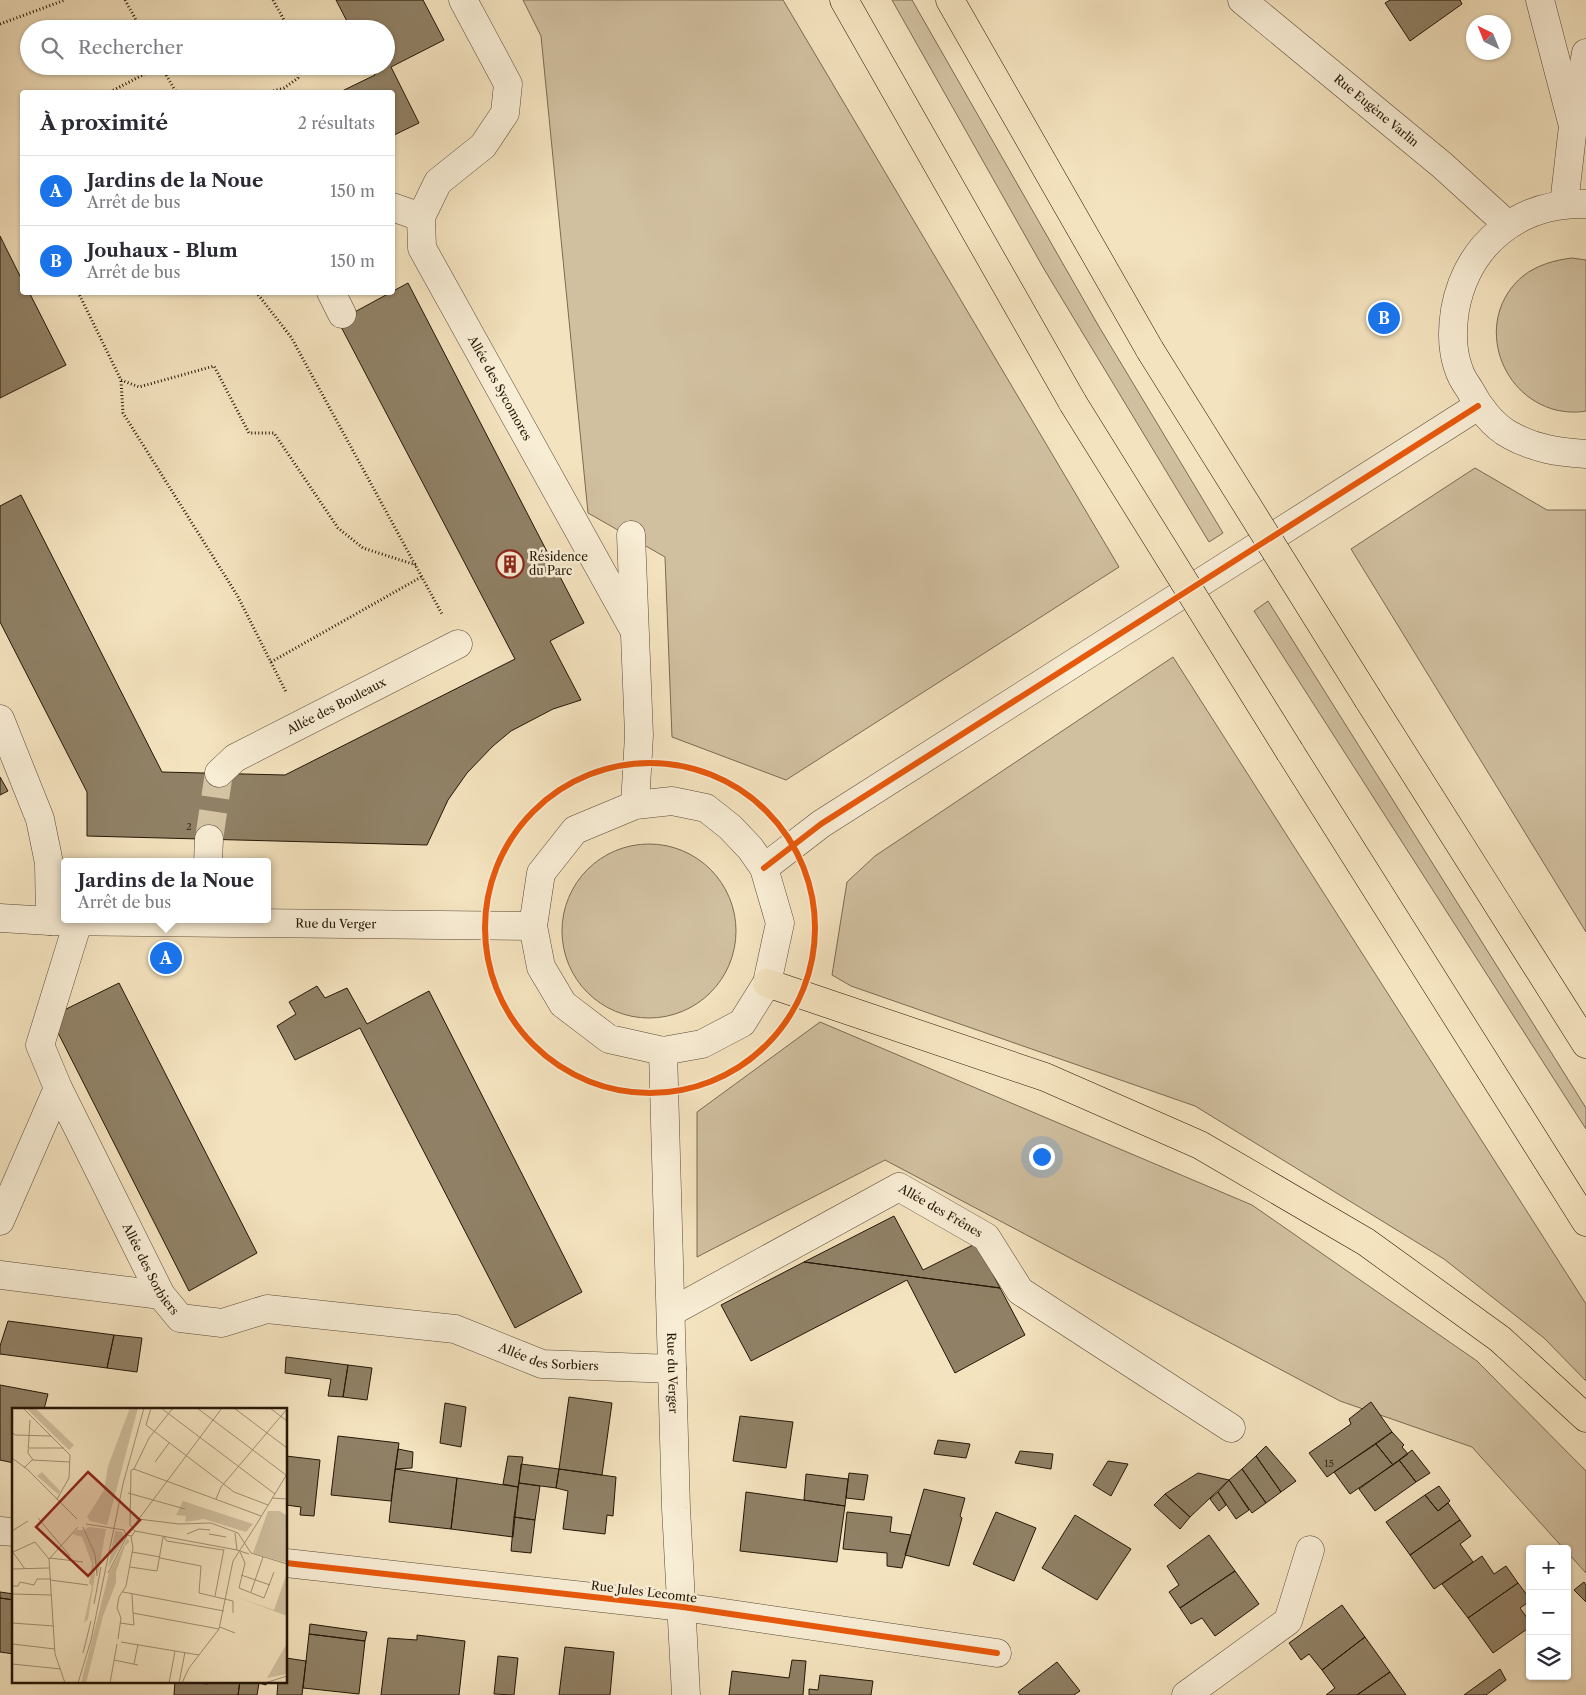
<!DOCTYPE html>
<html lang="fr">
<meta charset="utf-8">
<style>
:root{--surface:#fff;--page:#f7f7f7;--text:#2b2b33;--muted:#7c7c81;--line:#e1e1e2;--accent:#1a73e8}
body{margin:0;font-family:"Libre Caslon Text",serif;background:var(--page);color:var(--text)}
.controls{position:absolute;right:15px;bottom:15px;display:grid;overflow:hidden;border-radius:5px;box-shadow:0 1px 4px #0004}
.controls button{width:45px;height:45px;display:grid;place-items:center;padding:0;border:0;border-bottom:1px solid var(--line);background:var(--surface);color:var(--text);font:25px sans-serif}
.compass{position:absolute;left:1466px;top:15px;width:45px;height:45px;border-radius:50%;background:var(--surface);box-shadow:0 1px 4px #0004;rotate:317deg}
.you{position:absolute;left:1041px;top:1156px;width:18px;height:18px;margin:-12px;border:4px solid #fff;border-radius:50%;background:#1a73e8;box-shadow:0 0 0 8px #1a73e833}
.badge{display:grid;place-items:center;width:32px;height:32px;border-radius:50%;background:var(--accent);color:#fff;font-size:16px;font-weight:700}
.pin{position:absolute;translate:-50% -50%;border:2px solid #fff;box-shadow:0 1px 5px #0006}
.popup{position:absolute;left:61px;top:858px;width:210px;height:65px;box-sizing:border-box;display:grid;place-content:center;border-radius:5px;background:var(--surface);filter:drop-shadow(0 1px 4px #0005);font-size:16px;white-space:nowrap;color:var(--muted)}
.popup b{font-size:19px;color:var(--text)}
.popup::after{content:'';position:absolute;left:50%;top:100%;margin-left:-10px;border:10px solid transparent;border-top-color:var(--surface)}
.list{margin:0;padding:0;list-style:none}
h2{display:flex;justify-content:space-between;align-items:center;height:65px;margin:0;padding:0 20px;font-size:21px}
h2 small{font-size:16px;font-weight:400;color:var(--muted)}
.list li{display:grid;grid-template-columns:32px 1fr auto;gap:15px;align-items:center;box-sizing:border-box;height:70px;padding:0 20px;border-top:1px solid var(--line)}
.list b{display:block;font-size:19px;white-space:nowrap}
.list p{margin:0;font-size:16px;white-space:nowrap;color:var(--muted)}
.list em{font-size:16px;font-style:normal;color:var(--muted)}
.icon{flex:none;width:28px;height:28px;fill:none;stroke:currentColor;stroke-width:2;stroke-linecap:round;stroke-linejoin:round}
.map{position:relative;flex:none;width:1586px;height:1695px;overflow:hidden}
.search{position:absolute;background:var(--surface);box-shadow:0 1px 4px #0004;left:20px;top:20px;width:375px;height:55px;display:flex;align-items:center;gap:12px;box-sizing:border-box;padding:0 18px;border-radius:28px;color:var(--muted);font-size:19px}
.panel{position:absolute;background:var(--surface);box-shadow:0 1px 4px #0004;left:20px;top:90px;width:375px;height:205px;border-radius:5px}
.map>svg:first-child{display:block}
.green{fill:#d1c0a0;stroke:#7a6b53}
.building{fill:#908166;stroke:#241606}
.lines{fill:none;stroke-linecap:round;stroke-linejoin:round}
.minor-tunnel{stroke:#d5c4a3;stroke-width:28;stroke-dasharray:28 14;stroke-linecap:butt}
.minor-casing{stroke:#584934;stroke-width:29}
.highway-casing{stroke:#241606;stroke-width:29}
.path{stroke:#241606;stroke-width:3;stroke-dasharray:1 2.5;stroke-linecap:butt}
.minor{stroke:#f8edd5;stroke-width:28}
.highway{stroke:#f4e3bf;stroke-width:28}
.highway-bridge-casing{stroke:#241606;stroke-width:29;stroke-linecap:butt}
.highway-bridge{stroke:#f4e3bf;stroke-width:28}
.cycleway-casing{stroke:#f8edd5;stroke-width:9}
.cycleway{stroke:#e8590c;stroke-width:6}
.labels{text-anchor:middle;stroke-width:5;stroke-linejoin:round;paint-order:stroke}
.number-label{font-size:10px;fill:#3f311e}
.street-label{font-size:12px;fill:#241606;stroke:#f8edd5}
.poi-label{font-size:12px;fill:#241606;stroke:#f8edd5;text-anchor:start}
.inset-road{fill:none;stroke:#a19175;stroke-width:1}
.view{fill:#8f2418;fill-opacity:0.15;stroke:#8f2418;stroke-width:2.5}
.inset-edge{fill:none;stroke:#241606;stroke-width:2.5}
</style>
<div class="map">
<svg width="1586" height="1695" viewBox="0 0 1586 1695">
<rect width="100%" height="100%" fill="#f4e3bf"/>
<filter id="stains"><feTurbulence type="fractalNoise" baseFrequency=".004" numOctaves="4"/><feColorMatrix values="0 0 0 0 .2 0 0 0 0 .09 0 0 0 0 .02 0 0 0 .5 -.17"/></filter>
<radialGradient id="worn" r=".72"><stop offset=".6" stop-color="#630" stop-opacity="0"/><stop offset="1" stop-color="#630" stop-opacity=".3"/></radialGradient>
<!-- green -->
<path class="green" d="M 523,0 L 783,0 L 1119,567 L 786,780 L 672,737 L 665,557 L 588,513 L 541,36 Z
M 892,0 L 912,0 L 1098,325 L 1223,533 L 1209,542 L 1044,269 Z
M 1572,258 L 1586,260 L 1586,411 C 1576,413 1565,412 1556,410 C 1497,395 1474,317 1523,276 C 1537,265 1555,260 1572,258 Z
M 1475,468 L 1547,510 L 1586,510 L 1586,932 L 1351,549 Z
M 1268,601 L 1586,1108 L 1586,1129 L 1254,611 Z
M 1173,657 L 1586,1304 L 1586,1381 L 1544,1338 L 1444,1259 L 1195,1106 L 851,986 L 832,975 L 847,882 L 875,856 Z
M562 931a87 87 0 1 1 174 0a87 87 0 1 1-174 0Z
M 820,1022 L 1252,1205 L 1477,1361 L 1586,1471 L 1586,1573 L 1567,1552 L 1567,1549 L 1564,1549 L 1472,1447 L 1340,1401 L 885,1160 L 697,1257 L 697,1112 Z"/>
<!-- building -->
<path class="building" d="M 336,0 L 423,0 L 444,40 L 391,67 L 419,123 L 392,136 L 392,92 L 340,92 L 375,75 L 371,66 L 386,66 L 386,29 L 351,29 Z
M 1390,0 L 1460,0 L 1462,4 L 1410,41 L 1385,3 Z
M 0,236 L 22,280 L 22,292 L 29,292 L 66,365 L 0,398 Z
M 408,283 L 584,623 L 550,641 L 581,700 L 553,709 L 511,731 L 493,746 L 467,773 L 448,800 L 427,845 L 87,836 L 87,792 L 0,622 L 0,506 L 21,495 L 162,772 L 285,775 L 515,659 L 338,321 Z
M 0,777 L 8,791 L 0,795 Z
M 119,983 L 257,1253 L 189,1291 L 50,1017 Z
M 317,986 L 325,998 L 347,988 L 367,1024 L 429,991 L 582,1292 L 515,1328 L 360,1028 L 295,1060 L 277,1026 L 296,1014 L 289,1002 Z
M 894,1216 L 923,1270 L 977,1243 L 1000,1288 L 804,1262 Z
M 804,1262 L 1000,1288 L 1025,1335 L 955,1373 L 907,1280 L 751,1361 L 721,1305 Z
M 8,1321 L 114,1335 L 107,1368 L 0,1354 L 0,1346 Z
M 114,1335 L 142,1338 L 137,1372 L 107,1368 Z
M 286,1357 L 348,1365 L 343,1397 L 328,1396 L 331,1379 L 285,1373 Z
M 348,1365 L 372,1368 L 367,1400 L 343,1397 Z
M 0,1385 L 48,1394 L 44,1409 L 14,1409 L 14,1463 L 0,1460 Z
M 569,1397 L 612,1403 L 602,1475 L 559,1469 Z
M 1371,1402 L 1392,1432 L 1327,1477 L 1309,1453 L 1351,1424 L 1349,1419 Z
M 445,1403 L 466,1407 L 461,1447 L 440,1443 Z
M 740,1416 L 793,1422 L 786,1468 L 733,1461 Z
M 1392,1432 L 1404,1445 L 1402,1447 L 1408,1454 L 1393,1465 L 1376,1444 Z
M 338,1436 L 399,1443 L 391,1501 L 331,1495 Z
M 938,1440 L 970,1444 L 966,1458 L 934,1454 Z
M 1376,1444 L 1393,1465 L 1350,1494 L 1334,1472 Z
M 1266,1446 L 1296,1481 L 1281,1492 L 1256,1456 Z
M 398,1449 L 413,1452 L 412,1468 L 395,1469 Z
M 1412,1450 L 1430,1473 L 1416,1482 L 1399,1460 Z
M 1020,1451 L 1053,1454 L 1051,1469 L 1015,1463 Z
M 286,1456 L 320,1460 L 314,1516 L 300,1515 L 301,1507 L 286,1505 Z
M 508,1456 L 523,1457 L 518,1487 L 503,1484 Z
M 1256,1456 L 1281,1492 L 1266,1503 L 1242,1469 Z
M 1399,1460 L 1416,1482 L 1375,1511 L 1359,1489 Z
M 1108,1461 L 1128,1464 L 1111,1496 L 1093,1485 Z
M 521,1464 L 559,1469 L 556,1488 L 519,1483 Z
M 395,1469 L 457,1478 L 451,1529 L 389,1522 Z
M 559,1469 L 616,1477 L 613,1516 L 607,1515 L 605,1534 L 563,1529 L 568,1491 L 556,1488 Z
M 1242,1469 L 1266,1503 L 1252,1513 L 1229,1480 Z
M 849,1473 L 868,1475 L 864,1500 L 846,1498 Z
M 1198,1473 L 1229,1480 L 1190,1517 L 1165,1494 Z
M 806,1474 L 848,1479 L 845,1506 L 804,1500 Z
M 457,1478 L 518,1487 L 513,1537 L 451,1529 Z
M 1229,1480 L 1249,1510 L 1236,1519 L 1218,1492 Z
M 519,1483 L 540,1486 L 535,1520 L 514,1517 Z
M 1439,1486 L 1450,1501 L 1438,1511 L 1425,1495 Z
M 924,1489 L 965,1498 L 960,1516 L 962,1518 L 949,1566 L 905,1555 Z
M 746,1492 L 845,1506 L 837,1562 L 740,1551 Z
M 1218,1492 L 1226,1505 L 1219,1511 L 1210,1499 Z
M 1165,1494 L 1190,1517 L 1180,1529 L 1154,1505 Z
M 1425,1495 L 1438,1511 L 1448,1503 L 1460,1520 L 1410,1555 L 1386,1522 Z
M 847,1512 L 892,1517 L 890,1532 L 911,1535 L 902,1568 L 887,1566 L 887,1553 L 843,1549 Z
M 996,1512 L 1036,1528 L 1014,1581 L 973,1564 Z
M 1075,1515 L 1131,1549 L 1097,1600 L 1042,1568 Z
M 514,1517 L 535,1520 L 531,1553 L 511,1551 Z
M 1460,1520 L 1471,1536 L 1460,1544 L 1473,1562 L 1434,1589 L 1410,1555 Z
M 1209,1535 L 1235,1571 L 1180,1608 L 1169,1592 L 1179,1585 L 1167,1566 Z
M 1482,1556 L 1494,1574 L 1506,1566 L 1518,1583 L 1468,1618 L 1442,1584 Z
M 1235,1571 L 1259,1604 L 1215,1636 L 1202,1618 L 1191,1624 L 1180,1608 Z
M 1584,1582 L 1586,1585 L 1586,1602 L 1574,1590 Z
M 1518,1583 L 1530,1599 L 1530,1601 L 1520,1608 L 1530,1622 L 1530,1627 L 1493,1653 L 1468,1618 Z
M 0,1592 L 14,1594 L 14,1600 L 0,1598 Z
M 0,1598 L 14,1600 L 14,1654 L 0,1652 Z
M 1342,1605 L 1365,1637 L 1322,1670 L 1309,1654 L 1301,1660 L 1289,1643 Z
M 310,1624 L 367,1632 L 365,1641 L 309,1634 Z
M 309,1634 L 365,1641 L 359,1694 L 303,1688 Z
M 417,1635 L 465,1641 L 459,1695 L 381,1695 L 388,1638 L 417,1640 Z
M 1365,1637 L 1390,1672 L 1357,1695 L 1326,1695 L 1335,1688 L 1322,1670 Z
M 565,1647 L 614,1652 L 610,1695 L 559,1695 Z
M 498,1656 L 518,1658 L 514,1695 L 494,1694 Z
M 286,1658 L 306,1661 L 302,1695 L 277,1695 L 278,1681 L 286,1681 Z
M 792,1660 L 806,1661 L 803,1695 L 729,1695 L 732,1671 L 789,1678 Z
M 1057,1662 L 1080,1691 L 1074,1695 L 1020,1695 L 1018,1692 Z
M 1500,1669 L 1506,1680 L 1486,1695 L 1464,1695 Z
M 1390,1672 L 1406,1695 L 1357,1695 Z
M 820,1675 L 873,1681 L 871,1695 L 809,1695 L 809,1689 L 818,1690 Z
M 175,1681 L 208,1684 L 209,1681 L 240,1681 L 238,1695 L 174,1695 Z
M 240,1681 L 267,1681 L 266,1685 L 259,1683 L 257,1695 L 238,1695 Z"/>
<g class="lines">
<!-- minor-tunnel -->
<path class="minor-tunnel" d="M 209,839 L 219,773"/>
<!-- minor casing -->
<g class="minor-casing">
<g id="minor">
<path id="s1" d="M 463,0 L 508,84 L 505,113 L 483,146 L 438,182 L 421,217 L 422,248 L 634,630"/>
<path id="s2" d="M 1242,0 L 1442,165 L 1508,225"/>
<path d="M 1540,0 L 1573,126"/>
<path d="M 1576,107 L 1586,53"/>
<path d="M 1564,204 L 1573,126 L 1586,89"/>
<path d="M 1586,204 C 1519,202 1467,244 1455,310 C 1452,329 1452,352 1459,370 C 1461,377 1466,384 1470,390 C 1478,406 1493,426 1510,435 C 1535,449 1558,452 1586,454"/>
<path d="M 392,207 L 421,217"/>
<path d="M 331,292 L 342,314"/>
<path d="M 631,535 L 639,735 L 635,805"/>
<path d="M 0,719 L 40,819 L 49,863 L 50,921"/>
<path id="s3" d="M 219,773 L 235,758 L 458,644"/>
<path d="M 672,801 L 706,808 L 730,827 L 750,848 L 764,868 L 780,923 L 767,983 L 742,1023 L 702,1044 L 663,1051 L 609,1039 L 563,1004 L 541,967 L 533,926 L 541,873 L 575,830 L 635,805 Z"/>
<path d="M 208,862 L 209,839"/>
<path d="M 764,868 L 821,824 L 1478,406"/>
<path id="s4" d="M 0,918 L 50,921 L 533,926"/>
<path id="s5" d="M 78,922 L 40,1045 L 58,1088 L 161,1295 L 180,1318 L 222,1323 L 267,1309 L 455,1329 L 542,1364 L 672,1369"/>
<path id="s6" d="M 663,1051 L 676,1508 L 686,1695"/>
<path d="M 0,1221 L 58,1088"/>
<path d="M 0,1275 L 161,1295"/>
<path id="s7" d="M 671,1312 L 899,1187 L 986,1237 L 1020,1291 L 1231,1428"/>
<path d="M 0,1531 L 14,1532"/>
<path d="M 286,1563 L 683,1607 L 997,1653"/>
<path d="M 1186,1695 L 1288,1621 L 1310,1550"/>
</g>
</g>
<!-- highway casing -->
<g class="highway-casing">
<path id="highway" d="M 844,0 L 1073,403
M 950,0 L 1150,350
M 1368,699 L 1586,1044
M 1290,752 L 1586,1222
M 767,983 L 1045,1077 L 1200,1145 L 1366,1242 L 1500,1339 L 1586,1418"/>
</g>
<!-- path -->
<path class="path" d="M 125,0 L 141,29
M 273,0 L 289,29
M 0,24 L 65,0
M 161,66 L 176,92
M 110,92 L 160,66
M 270,92 L 284,88 L 298,78 L 301,66
M 78,292 L 121,380 L 139,387 L 214,366 L 249,433 L 274,433 L 338,528 L 363,548 L 416,565
M 256,292 L 291,337 L 442,614
M 121,381 L 123,413 L 237,595 L 286,692
M 271,662 L 423,576"/>
<!-- minor -->
<use href="#minor" class="minor"/>
<!-- highway -->
<use href="#highway" class="highway"/>
<!-- highway-bridge casing -->
<g class="highway-bridge-casing">
<path id="highway-bridge" d="M 1150,350 L 1368,699
M 1073,403 L 1290,752"/>
</g>
<!-- highway-bridge -->
<use href="#highway-bridge" class="highway-bridge"/>
<!-- cycleway casing -->
<g class="cycleway-casing">
<path id="cycleway" d="M485 928a165 165 0 1 1 330 0a165 165 0 1 1-330 0Z
M 764,868 L 821,824 L 1478,406
M 286,1563 L 683,1607 L 997,1653"/>
</g>
<!-- cycleway -->
<use href="#cycleway" class="cycleway"/>
</g>
<!-- icons -->
<defs>
<g id="building-ring" transform="scale(1.4375)"><circle r="9.5" fill="#f8edd5" stroke="#8f2418" stroke-width="1.5"/><path d="M-4-6H4V6H1V3H-1V6H-4ZM-2.5-4.3h1.7v1.8h-1.7ZM.8-4.3h1.7v1.8H.8ZM-2.5-1h1.7V.8h-1.7ZM.8-1h1.7V.8H.8Z" fill="#8f2418"/></g>
</defs>
<g fill-rule="evenodd">
<use href="#building-ring" x="510" y="564"/>
</g>
<g class="labels">
<!-- number labels -->
<g class="number-label">
<text x="189" y="830">2</text>
<text x="1329" y="1467">15</text>
</g>
<!-- street labels -->
<g class="street-label">
<text dy="4" stroke="none"><textPath href="#s2" startOffset="174">Rue Eugène Varlin</textPath></text>
<text dy="4" stroke="none"><textPath href="#s1" startOffset="452">Allée des Sycomores</textPath></text>
<text dy="4" stroke="none"><textPath href="#s3" startOffset="136">Allée des Bouleaux</textPath></text>
<text dy="4" stroke="none"><textPath href="#s4" startOffset="336">Rue du Verger</textPath></text>
<text dy="4" stroke="none"><textPath href="#s7" startOffset="308">Allée des Frênes</textPath></text>
<text dy="4" stroke="none"><textPath href="#s5" startOffset="379">Allée des Sorbiers</textPath></text>
<text dy="4" stroke="none"><textPath href="#s5" startOffset="814">Allée des Sorbiers</textPath></text>
<text dy="4" stroke="none"><textPath href="#s6" startOffset="322">Rue du Verger</textPath></text>
<text transform="translate(644 1592) rotate(7)" y="4">Rue Jules Lecomte</text>
</g>
<!-- poi labels -->
<g class="poi-label">
<text x="529" y="561">Résidence<tspan x="529" dy="14">du Parc</tspan></text>
</g>
</g>
<!-- overview -->
<g transform="translate(12 1408)">
<rect width="275" height="275" fill="#f4e3bf"/>
<path d="M 14,0 L 23,0 L 62,37 L 57,42 ZM 118,0 L 126,0 L 95,117 L 78,113 L 75,109 L 92,82 L 96,58 ZM 30,64 L 48,83 L 46,86 L 25,68 ZM 171,93 L 241,116 L 234,124 L 192,111 L 173,114 L 174,108 L 164,107 ZM 256,103 L 268,103 L 275,108 L 275,155 L 241,145 ZM 77,119 L 94,121 L 86,167 L 73,121 ZM 65,122 L 72,122 L 80,141 L 83,167 L 76,211 L 72,215 L 80,178 L 77,175 L 80,156 L 70,129 L 60,126 ZM 103,123 L 110,124 L 113,130 L 96,160 ZM 115,131 L 118,133 L 113,138 L 104,164 L 104,175 L 91,208 L 74,275 L 69,275 L 97,165 ZM 275,165 L 275,208 L 225,189 L 262,202 ZM 275,235 L 275,266 L 255,270 Z" fill="#d1c0a0"/>
<path class="inset-road" d="M 11,0 L 58,47 L 57,70 L 45,91M 139,0 L 134,17 L 222,84 L 256,97M 149,0 L 263,86M 185,0 L 274,67M 222,0 L 275,40M 258,0 L 275,13M 18,12 L 16,45 L 21,52M 0,24 L 3,27 L 39,28M 17,40 L 52,40M 0,50 L 15,61 L 65,111M 143,54 L 157,35M 12,60 L 20,52 L 58,54M 122,61 L 249,108M 116,85 L 173,101M 260,90 L 275,91M 204,91 L 209,79 L 275,1M 26,110 L 58,148M 126,111 L 167,116 L 199,115 L 226,125 L 239,145 L 275,156M 74,116 L 112,122M 123,116 L 210,0M 118,117 L 119,62 L 122,61 L 137,30 L 161,0M 244,117 L 275,66M 71,119 L 83,146 L 85,168M 112,122 L 114,127 L 120,128 L 123,123 L 118,117M 0,123 L 16,113M 123,123 L 225,142M 223,125 L 225,142 L 237,146M 175,126 L 187,121 L 198,122M 197,126 L 214,129M 152,129 L 155,133 L 211,142M 0,143 L 13,161M 1,144 L 23,134 L 37,151M 120,144 L 148,149M 228,144 L 233,155 L 227,180 L 252,190 L 262,164M 38,150 L 71,154M 148,150 L 189,158 L 187,185 L 221,193 L 221,205M 118,159 L 145,163 L 151,129M 0,161 L 37,160M 96,165 L 115,128M 229,167 L 258,177M 38,172 L 76,177M 0,178 L 6,178 L 8,174 L 22,177 L 25,171 L 38,171M 111,184 L 212,203M 239,184 L 251,149M 0,186 L 39,187M 120,186 L 121,205 L 207,221M 203,188 L 212,141M 82,196 L 89,159M 0,215 L 42,218M 108,215 L 122,217 L 121,205M 208,219 L 223,225M 106,231 L 109,210 L 105,200 L 107,189 L 114,178 L 121,140 L 119,128M 109,234 L 187,247M 0,236 L 43,241M 71,245 L 79,213M 102,252 L 126,257M 0,256 L 49,261M 122,256 L 126,236M 53,275 L 43,246 L 37,151 L 66,119M 66,275 L 79,232 L 111,76 L 132,0M 98,275 L 105,236M 157,275 L 163,243M 167,275 L 173,244M 170,275 L 177,260 L 207,221 L 221,153 L 244,117M 253,275 L 275,268"/>
<path class="view" d="M 76,64 L 128,112 L 76,168 L 24,119 Z"/>
<rect width="275" height="275" class="inset-edge"/>
</g>
<rect width="100%" height="100%" filter="url(#stains)"/>
<rect width="100%" height="100%" fill="url(#worn)"/>
</svg>
<div class="controls">
<button>+</button>
<button>−</button>
<button><svg class="icon" aria-label="layers" viewBox="0 0 24 24"><path d="M12 4l9 5-9 5-9-5zM3 14l9 5 9-5"/></svg></button>
</div>
<svg class="compass" viewBox="-18 -18 36 36"><path d="M0-13l5 13h-10z" fill="#e53935"/><path d="M0 13l5-13h-10z" fill="#7c7c81"/></svg>
<div class="you"></div>
<div class="pin badge" style="left:166px;top:958px">A</div>
<div class="popup"><b>Jardins de la Noue</b>Arrêt de bus</div>
<div class="pin badge" style="left:1384px;top:318px">B</div>
<div class="search"><svg class="icon" aria-label="search" viewBox="0 0 24 24"><circle cx="10" cy="10" r="6"/><path d="M15 15l6 6"/></svg>Rechercher</div>
<section class="panel">
<h2>À proximité<small>2 résultats</small></h2>
<ul class="list">
<li><span class="badge">A</span><div><b>Jardins de la Noue</b><p>Arrêt de bus</p></div><em>150 m</em></li>
<li><span class="badge">B</span><div><b>Jouhaux - Blum</b><p>Arrêt de bus</p></div><em>150 m</em></li>
</ul>
</section>
</div>
